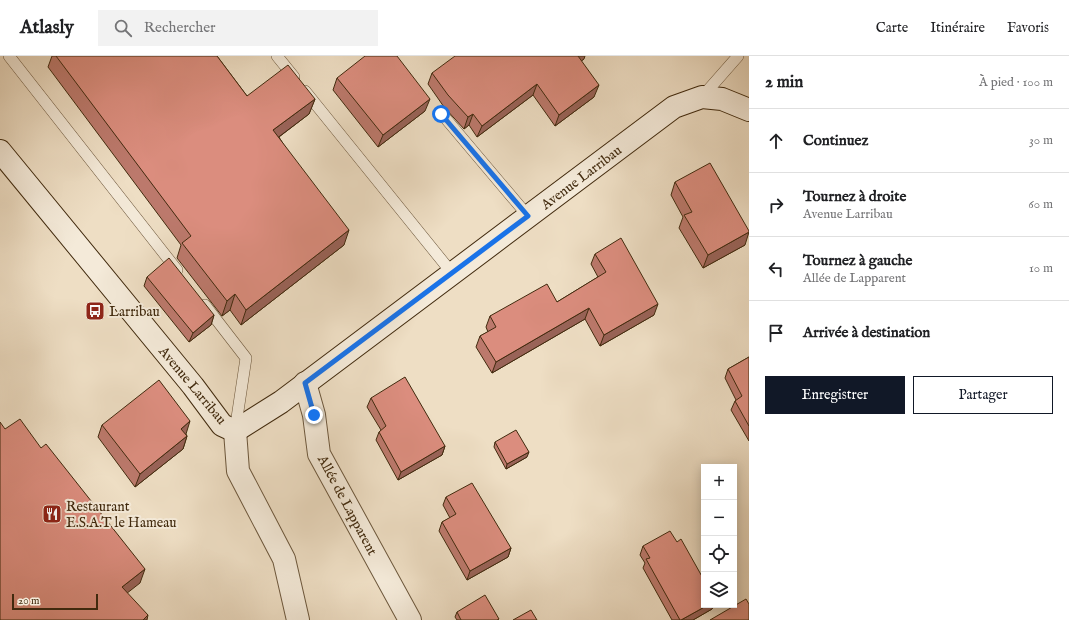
<!DOCTYPE html>
<html lang="fr">
<meta charset="utf-8">
<style>
:root{--surface:#fff;--page:#f2f2f2;--text:#202124;--muted:#757577;--line:#e0e0e0;--accent:#111827}
body{margin:0;font-family:"IM FELL English",serif;background:var(--page);color:var(--text)}
.controls{position:absolute;right:12px;bottom:12px;display:grid;overflow:hidden;border-radius:0px;box-shadow:0 2px 10px #0003}
.controls button{width:36px;height:36px;display:grid;place-items:center;padding:0;border:0;border-bottom:1px solid var(--line);background:var(--surface);color:var(--text);font:20px sans-serif}
.scale{position:absolute;left:12px;bottom:10px;width:86px;box-sizing:border-box;padding-left:4px;border:2px solid #412a0e;border-top:0;font-size:11px;line-height:14px;white-space:nowrap;color:#412a0e;-webkit-text-stroke:3px #f4ead9;paint-order:stroke}
.stop{position:absolute;width:12px;height:12px;margin:-9px;border:3px solid #1a73e8;border-radius:50%;background:#fff}
.stop.end{background:#1a73e8;border-color:#fff;box-shadow:0 1px 4px #0008}
.list{margin:0;padding:0;list-style:none}
h2{display:flex;justify-content:space-between;align-items:center;height:52px;margin:0;padding:0 16px;font-size:17px}
h2 small{font-size:13px;font-weight:400;color:var(--muted)}
.list li{display:grid;grid-template-columns:26px 1fr auto;gap:12px;align-items:center;box-sizing:border-box;height:64px;padding:0 16px;border-top:1px solid var(--line)}
.list b{display:block;font-size:15px;white-space:nowrap}
.list p{margin:0;font-size:13px;white-space:nowrap;color:var(--muted)}
.list em{font-size:13px;font-style:normal;color:var(--muted)}
.actions{display:flex;gap:8px;padding:12px 16px}
.actions a{flex:1;padding:9px 0;border:1px solid var(--accent);border-radius:0px;text-align:center;font-size:14px;color:var(--accent)}
.actions .main{background:var(--accent);color:#fff}
.icon{flex:none;width:22px;height:22px;fill:none;stroke:currentColor;stroke-width:2;stroke-linecap:round;stroke-linejoin:round}
.map{position:relative;flex:none;width:749px;height:564px;overflow:hidden}
header{display:flex;align-items:center;gap:24px;box-sizing:border-box;height:56px;padding:0 20px;background:var(--surface);border-bottom:1px solid var(--line)}
header strong{font-size:19px}
nav{display:flex;gap:22px;margin-inline-start:auto;font-size:14px}
.search{width:280px;height:36px;background:var(--page);display:flex;align-items:center;gap:10px;box-sizing:border-box;padding:0 14px;border-radius:0px;color:var(--muted);font-size:15px}
main{display:flex}
aside{flex:1;background:var(--surface)}
.map>svg:first-child{display:block}
.lines{fill:none;stroke-linecap:round;stroke-linejoin:round}
.lane-casing{stroke:#6c573c;stroke-width:12}
.street-casing{stroke:#6c573c;stroke-width:24}
.secondary-casing{stroke:#412a0e;stroke-width:24}
.lane{stroke:#f4ead9;stroke-width:11}
.street{stroke:#f4ead9;stroke-width:22}
.secondary{stroke:#f4ead9;stroke-width:22}
.wall{fill:#bc796c;stroke:#412a0e}
.shaded-wall{fill:#996358;stroke:#412a0e}
.building{fill:#db8d7e;stroke:#412a0e}
.route{stroke:#1a73e8;stroke-width:5}
.labels{text-anchor:middle;stroke-width:4;stroke-linejoin:round;paint-order:stroke}
.street-label{font-size:14px;fill:#412a0e;stroke:#f4ead9}
.poi-label{font-size:14px;fill:#412a0e;stroke:#f4ead9;text-anchor:start}
</style>
<header>
<strong>Atlasly</strong>
<div class="search"><svg class="icon" aria-label="search" viewBox="0 0 24 24"><circle cx="10" cy="10" r="6"/><path d="M15 15l6 6"/></svg>Rechercher</div>
<nav><a>Carte</a><a>Itinéraire</a><a>Favoris</a></nav>
</header>
<main>
<div class="map">
<svg width="749" height="564" viewBox="0 0 749 564">
<rect width="100%" height="100%" fill="#eedec4"/>
<filter id="stains"><feTurbulence type="fractalNoise" baseFrequency=".005" numOctaves="4"/><feColorMatrix values="0 0 0 0 .2 0 0 0 0 .09 0 0 0 0 .02 0 0 0 .5 -.17"/></filter>
<radialGradient id="worn" r=".72"><stop offset=".6" stop-color="#630" stop-opacity="0"/><stop offset="1" stop-color="#630" stop-opacity=".3"/></radialGradient>
<g class="lines">
<!-- lane casing -->
<g class="lane-casing">
<path id="lane" d="M 9,0 L 177,214
M 277,0 L 294,21
M 305,35 L 452,217
M 702,41 L 738,0
M 441,57 L 528,160
M 205,249 L 246,302 L 235,375"/>
</g>
<!-- street casing -->
<g class="street-casing">
<path id="street" d="M 305,327 L 314,359 L 319,398 L 410,564
M 235,375 L 238,415 L 284,503 L 298,564"/>
</g>
<!-- secondary casing -->
<g class="secondary-casing">
<path id="secondary" d="M 0,95 L 193,330 L 222,369 L 235,375 L 281,346 L 674,51 L 702,41 L 722,43 L 749,54"/>
</g>
<!-- lane -->
<use href="#lane" class="lane"/>
<!-- street -->
<use href="#street" class="street"/>
<!-- secondary -->
<use href="#secondary" class="secondary"/>
</g>
<!-- wall -->
<path class="wall" d="M 52,0 L 217,0 L 247,40 L 315,43 L 309,58 L 279,81 L 344,189 L 241,269 L 230,254 L 222,260 L 177,202 L 181,189 L 48,11 Z
M 584,3 L 581,5 L 594,41 L 555,70 L 533,39 L 477,81 L 469,69 L 464,73 L 444,51 L 428,28 L 432,17 Z
M 337,22 L 425,55 L 378,91 L 333,34 Z
M 675,126 L 745,189 L 703,212 L 679,172 L 683,161 L 671,139 Z
M 595,198 L 654,259 L 600,290 L 585,263 L 492,317 L 476,291 L 480,280 L 488,276 L 486,271 L 490,260 L 557,246 L 598,221 L 591,208 Z
M 147,221 L 214,259 L 211,269 L 189,286 L 144,230 Z
M 749,301 L 749,385 L 731,354 L 735,345 L 736,344 L 725,322 L 728,313 Z
M 371,342 L 445,390 L 442,399 L 398,424 L 376,384 L 379,376 L 381,374 L 367,351 Z
M 102,369 L 186,378 L 187,380 L 183,393 L 135,431 L 98,381 Z
M 495,386 L 527,401 L 506,413 L 494,391 Z
M 446,441 L 511,492 L 508,501 L 467,524 L 439,475 L 442,466 L 450,462 L 443,449 Z
M 643,490 L 704,549 L 714,549 L 712,553 L 693,564 L 672,564 L 643,512 L 645,507 L 640,499 Z
M 457,556 L 499,563 L 498,564 L 457,564 L 455,561 Z"/>
<!-- shaded-wall -->
<path class="shaded-wall" d="M 577,0 L 585,0 L 584,3 L 573,11 Z
M 537,28 L 533,39 L 477,81 L 482,70 Z
M 599,29 L 594,41 L 555,70 L 559,59 Z
M 315,43 L 309,58 L 268,89 L 273,74 Z
M 430,43 L 425,55 L 378,91 L 383,79 Z
M 473,58 L 469,69 L 464,73 L 468,61 Z
M 349,174 L 344,189 L 241,269 L 246,254 Z
M 749,176 L 745,189 L 703,212 L 708,199 Z
M 235,238 L 230,254 L 222,260 L 227,245 Z
M 658,248 L 654,259 L 600,290 L 604,279 Z
M 589,252 L 585,263 L 492,317 L 496,306 Z
M 214,259 L 211,269 L 189,286 L 193,277 Z
M 190,365 L 186,378 L 177,386 L 181,373 Z
M 187,380 L 183,393 L 135,431 L 140,418 Z
M 445,390 L 442,399 L 398,424 L 401,416 Z
M 529,396 L 527,401 L 506,413 L 507,408 Z
M 511,492 L 508,501 L 467,524 L 470,515 Z
M 145,513 L 140,527 L 117,545 L 122,531 Z
M 708,549 L 714,549 L 712,553 L 693,564 L 681,564 Z
M 148,559 L 147,564 L 143,564 Z"/>
<!-- building -->
<path class="building" d="M 56,0 L 217,0 L 247,40 L 288,9 L 315,43 L 273,74 L 349,174 L 246,254 L 235,238 L 227,245 L 182,187 L 191,180 Z
M 365,0 L 397,0 L 430,43 L 383,79 L 337,22 Z
M 455,0 L 578,0 L 599,29 L 559,59 L 537,28 L 482,70 L 473,58 L 468,61 L 448,39 L 432,17 Z
M 710,107 L 749,175 L 749,176 L 708,199 L 684,159 L 692,156 L 675,126 Z
M 621,182 L 658,248 L 604,279 L 589,252 L 496,306 L 480,280 L 496,271 L 490,260 L 547,228 L 557,246 L 606,216 L 595,198 Z
M 169,202 L 214,259 L 193,277 L 147,221 Z
M 749,301 L 749,370 L 735,345 L 742,340 L 728,313 Z
M 405,321 L 445,390 L 401,416 L 379,376 L 386,370 L 371,342 Z
M 159,324 L 190,365 L 181,373 L 187,380 L 140,418 L 102,369 Z
M 20,363 L 41,392 L 46,388 L 145,513 L 122,531 L 148,559 L 143,564 L 0,564 L 0,366 L 5,373 Z
M 516,374 L 529,396 L 507,408 L 495,386 Z
M 472,427 L 511,492 L 470,515 L 442,466 L 456,458 L 446,441 Z
M 670,475 L 677,486 L 681,483 L 704,524 L 704,549 L 708,549 L 681,564 L 680,564 L 646,503 L 650,502 L 643,490 Z
M 485,539 L 499,563 L 497,564 L 461,564 L 457,556 Z
M 746,543 L 749,548 L 749,564 L 710,564 Z
M 531,554 L 537,564 L 513,564 Z"/>
<g class="lines">
<!-- route -->
<path class="route" d="M 314,359 L 305,327 L 528,160 L 441,58"/>
</g>
<!-- icons -->
<defs>
<g id="bus-square" transform="scale(1)"><rect x="-9" y="-9" width="18" height="18" rx="4" fill="#8f2418" stroke="#f4ead9"/><path d="M-5-6H5V4H4V6H2V4H-2V6H-4V4H-5ZM-3.5-4V0h7V-4ZM-3.5 1.2v1.5H-2V1.2ZM2 1.2v1.5H3.5V1.2Z" fill="#fff"/></g>
<g id="restaurant-square" transform="scale(1)"><rect x="-9" y="-9" width="18" height="18" rx="4" fill="#8f2418" stroke="#f4ead9"/><path d="M-5-6h1v4h1v-4h1v4h1v-4h1v5L-1.5 .5V6h-2V.5L-5-1ZM5-6V6H3V1.5H1.5Q1.5-4 5-6Z" fill="#fff"/></g>
</defs>
<g fill-rule="evenodd">
<use href="#bus-square" x="95" y="255"/>
<use href="#restaurant-square" x="52" y="458"/>
</g>
<g class="labels">
<!-- street labels -->
<g class="street-label">
<text transform="translate(581 121) rotate(-37)" y="5">Avenue Larribau</text>
<text transform="translate(193 329) rotate(50)" y="5">Avenue Larribau</text>
<text transform="translate(348 449) rotate(62)" y="5">Allée de Lapparent</text>
</g>
<!-- poi labels -->
<g class="poi-label">
<text x="109" y="260">Larribau</text>
<text x="66" y="455">Restaurant<tspan x="66" dy="16">E.S.A.T le Hameau</tspan></text>
</g>
</g>
<rect width="100%" height="100%" filter="url(#stains)"/>
<rect width="100%" height="100%" fill="url(#worn)"/>
</svg>
<div class="controls">
<button>+</button>
<button>−</button>
<button><svg class="icon" aria-label="locate" viewBox="0 0 24 24"><circle cx="12" cy="12" r="6"/><path d="M12 2v4M12 18v4M2 12h4M18 12h4"/></svg></button>
<button><svg class="icon" aria-label="layers" viewBox="0 0 24 24"><path d="M12 4l9 5-9 5-9-5zM3 14l9 5 9-5"/></svg></button>
</div>
<div class="scale">20 m</div>
<div class="stop" style="left:441px;top:58px"></div>
<div class="stop end" style="left:314px;top:359px"></div>
</div>
<aside>
<h2>2 min<small>À pied · 100 m</small></h2>
<ul class="list">
<li><svg class="icon" aria-label="ahead" viewBox="0 0 24 24"><path d="M12 20V5M6 11l6-6 6 6"/></svg><div><b>Continuez</b></div><em>30 m</em></li>
<li><svg class="icon" aria-label="right" viewBox="0 0 24 24"><path d="M7 20v-9h11M14 6l5 5-5 5"/></svg><div><b>Tournez à droite</b><p>Avenue Larribau</p></div><em>60 m</em></li>
<li><svg class="icon" aria-label="left" viewBox="0 0 24 24"><path d="M17 20v-9H6M10 6l-5 5 5 5"/></svg><div><b>Tournez à gauche</b><p>Allée de Lapparent</p></div><em>10 m</em></li>
<li><svg class="icon" aria-label="arrive" viewBox="0 0 24 24"><path d="M6 21V4h12l-3 4 3 4H6"/></svg><div><b>Arrivée à destination</b></div></li>
</ul>
<div class="actions"><a class="main">Enregistrer</a><a>Partager</a></div>
</aside>
</main>
